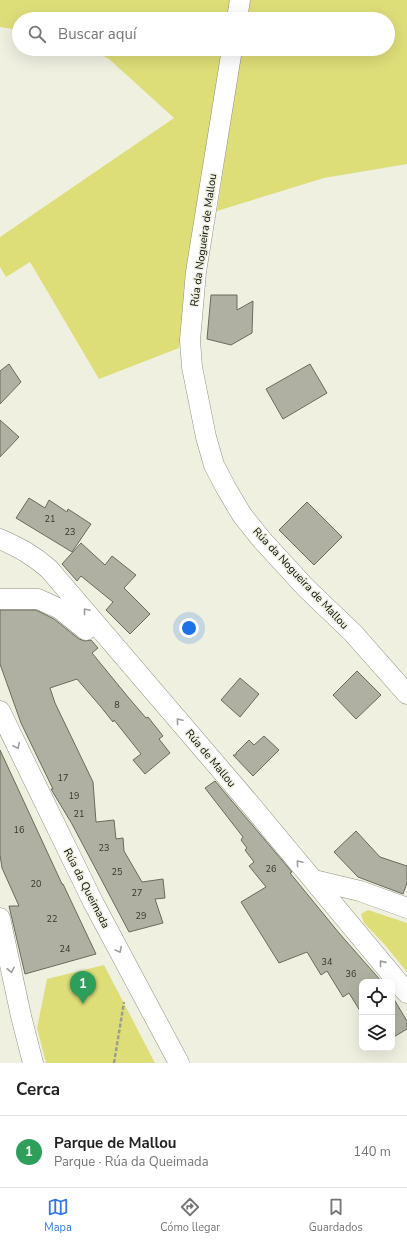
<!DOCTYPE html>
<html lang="es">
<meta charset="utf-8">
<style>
:root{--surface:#fff;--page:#f2f2f2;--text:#222;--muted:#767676;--line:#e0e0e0;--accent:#3179e6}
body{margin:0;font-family:"Nunito Sans",sans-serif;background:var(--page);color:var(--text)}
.controls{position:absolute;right:12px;bottom:12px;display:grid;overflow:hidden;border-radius:8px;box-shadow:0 4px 16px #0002}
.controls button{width:36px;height:36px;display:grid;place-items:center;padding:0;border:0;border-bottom:1px solid var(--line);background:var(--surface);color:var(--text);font:20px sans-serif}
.you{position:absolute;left:189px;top:628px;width:14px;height:14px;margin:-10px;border:3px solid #fff;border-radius:50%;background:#1a73e8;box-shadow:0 0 0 6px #1a73e833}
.badge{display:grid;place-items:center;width:26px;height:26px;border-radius:50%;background:var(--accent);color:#fff;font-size:13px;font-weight:700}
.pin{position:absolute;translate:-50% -33px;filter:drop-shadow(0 1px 2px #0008)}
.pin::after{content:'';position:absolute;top:21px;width:14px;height:12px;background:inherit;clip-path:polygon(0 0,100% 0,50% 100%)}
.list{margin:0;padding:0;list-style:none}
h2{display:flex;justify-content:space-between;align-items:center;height:52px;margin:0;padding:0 16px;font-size:17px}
h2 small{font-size:13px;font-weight:400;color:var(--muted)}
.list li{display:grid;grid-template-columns:26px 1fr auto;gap:12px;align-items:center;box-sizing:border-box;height:72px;padding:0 16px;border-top:1px solid var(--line)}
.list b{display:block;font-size:15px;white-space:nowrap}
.list p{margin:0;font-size:13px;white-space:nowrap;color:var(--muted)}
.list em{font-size:13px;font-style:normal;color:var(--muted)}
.icon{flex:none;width:22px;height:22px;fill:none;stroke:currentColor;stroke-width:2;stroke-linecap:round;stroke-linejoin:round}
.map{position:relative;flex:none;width:407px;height:1063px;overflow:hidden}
.search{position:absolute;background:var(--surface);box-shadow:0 4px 16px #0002;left:12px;right:12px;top:12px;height:44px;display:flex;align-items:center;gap:10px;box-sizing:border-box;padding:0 14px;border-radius:22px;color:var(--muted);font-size:15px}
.sheet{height:124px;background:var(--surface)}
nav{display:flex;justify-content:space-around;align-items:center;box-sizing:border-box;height:56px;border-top:1px solid var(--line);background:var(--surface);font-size:11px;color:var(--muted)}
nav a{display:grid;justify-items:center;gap:2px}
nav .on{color:var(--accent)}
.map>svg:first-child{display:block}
.green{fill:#dede79}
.building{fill:#afb0a1;stroke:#6b6b5d}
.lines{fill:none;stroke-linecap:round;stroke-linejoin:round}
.minor-casing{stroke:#909082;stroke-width:21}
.path{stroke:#9c9c90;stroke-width:2.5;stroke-dasharray:4 2;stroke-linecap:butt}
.minor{stroke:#fff;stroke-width:20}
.oneway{stroke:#9e9e9c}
.labels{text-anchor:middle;stroke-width:3;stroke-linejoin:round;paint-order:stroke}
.number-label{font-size:9px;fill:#35352e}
.street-label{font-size:11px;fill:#0c0c07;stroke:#eff0e0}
</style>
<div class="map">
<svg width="407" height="1063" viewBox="0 0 407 1063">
<rect width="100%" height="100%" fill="#eff0e0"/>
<!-- green -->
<path class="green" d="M 0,0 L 230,0 L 227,19 L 19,19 L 19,30 L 0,27 Z
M 249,0 L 407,0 L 407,164 L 324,178 L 217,211 L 241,49 L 388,49 L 388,19 L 246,19 Z
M 90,49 L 223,49 L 179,348 L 99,379 L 30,262 L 6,277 L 0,267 L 0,237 L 174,118 L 109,59 Z
M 368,910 L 407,923 L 407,972 L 385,945 L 364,923 L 361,914 Z
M 104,965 L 155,1063 L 46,1063 L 37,1028 L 47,979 Z"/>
<!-- building -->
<path class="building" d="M 211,295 L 237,295 L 237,310 L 253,301 L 252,333 L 231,345 L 207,339 Z
M 9,364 L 21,382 L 0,404 L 0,371 Z
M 310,364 L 327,393 L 283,419 L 266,389 Z
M 0,420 L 19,437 L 0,457 Z
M 29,498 L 45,508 L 49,500 L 67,512 L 68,509 L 91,524 L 72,552 L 16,518 Z
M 307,502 L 342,537 L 314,565 L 279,530 Z
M 81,543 L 105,565 L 112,556 L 136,575 L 124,588 L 150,614 L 130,634 L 106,610 L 113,602 L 81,576 L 77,581 L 62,564 Z
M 0,610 L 36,610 L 54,619 L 79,639 L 85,641 L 91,640 L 98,648 L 92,653 L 128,697 L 146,718 L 148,717 L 163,736 L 159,739 L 170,753 L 145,774 L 133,760 L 141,754 L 114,720 L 113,722 L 101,707 L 77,679 L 50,688 L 55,703 L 93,782 L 96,822 L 114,820 L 116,839 L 123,838 L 124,851 L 142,882 L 163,879 L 165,898 L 155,899 L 163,923 L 129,932 L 72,824 L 51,789 L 53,789 L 21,723 L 0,664 Z
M 357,671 L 381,695 L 356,719 L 333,695 Z
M 240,678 L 259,694 L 240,717 L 221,700 Z
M 264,736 L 279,750 L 253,776 L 233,755 L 236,755 L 236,753 L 249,740 L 254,745 Z
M 0,750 L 62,884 L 63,884 L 96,954 L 25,974 L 9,906 L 19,906 L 2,868 L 0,855 Z
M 215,781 L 292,872 L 290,873 L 339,933 L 382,982 L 362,982 L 362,1014 L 349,993 L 343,997 L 327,971 L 321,975 L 307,952 L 279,963 L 241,902 L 266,887 L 249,866 L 254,862 L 245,850 L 247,848 L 241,840 L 243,837 L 205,788 Z
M 356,831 L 380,857 L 407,866 L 407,883 L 403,894 L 358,877 L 334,852 Z
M 392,996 L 407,1021 L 407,1029 L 392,1038 Z"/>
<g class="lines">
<!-- minor casing -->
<g class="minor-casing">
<path id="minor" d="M 237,19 L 240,0
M 232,49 L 196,272 L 190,340 L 192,367 L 206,437 L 214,465 L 226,488 L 242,515 L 262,540 L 306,588 L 353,633 L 407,694
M 0,539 C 20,548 33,555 49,569 L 250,804 L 407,993
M 0,599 L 38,599 L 60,609 L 86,630
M 0,711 L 93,902 L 179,1063
M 314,880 L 360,891 L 407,908
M 0,918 L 21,1016 L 33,1063"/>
</g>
<!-- path -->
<path class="path" d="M 114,1063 L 124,1002"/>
<!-- minor -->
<use href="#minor" class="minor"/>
</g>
<!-- one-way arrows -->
<defs><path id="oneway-chevron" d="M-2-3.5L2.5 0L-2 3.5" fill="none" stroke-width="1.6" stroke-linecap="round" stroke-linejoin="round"/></defs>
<g class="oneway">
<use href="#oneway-chevron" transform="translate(86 611) rotate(-130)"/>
<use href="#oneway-chevron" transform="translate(179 721) rotate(-130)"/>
<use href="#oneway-chevron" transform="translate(17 746) rotate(64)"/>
<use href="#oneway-chevron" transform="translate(299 863) rotate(-130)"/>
<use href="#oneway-chevron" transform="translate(119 950) rotate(62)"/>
<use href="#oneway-chevron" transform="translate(382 963) rotate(-129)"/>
<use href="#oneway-chevron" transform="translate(11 970) rotate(78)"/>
</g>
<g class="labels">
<!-- number labels -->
<g class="number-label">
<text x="50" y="522">21</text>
<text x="70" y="535">23</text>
<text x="117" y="708">8</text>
<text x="63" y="781">17</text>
<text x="74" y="799">19</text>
<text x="79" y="817">21</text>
<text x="19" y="833">16</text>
<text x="104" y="851">23</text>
<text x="271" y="872">26</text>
<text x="117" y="875">25</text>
<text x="36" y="887">20</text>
<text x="137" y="896">27</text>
<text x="141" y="919">29</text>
<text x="52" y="922">22</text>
<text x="65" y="952">24</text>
<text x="327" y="965">34</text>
<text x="351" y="977">36</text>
</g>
<!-- street labels -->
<g class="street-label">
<text transform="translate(203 240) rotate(-82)" y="4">Rúa da Nogueira de Mallou</text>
<text transform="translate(301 578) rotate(47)" y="4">Rúa da Nogueira de Mallou</text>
<text transform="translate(211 758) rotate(50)" y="4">Rúa de Mallou</text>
<text transform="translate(87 888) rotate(63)" y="4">Rúa da Queimada</text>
</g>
</g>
</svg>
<div class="controls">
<button><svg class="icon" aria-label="locate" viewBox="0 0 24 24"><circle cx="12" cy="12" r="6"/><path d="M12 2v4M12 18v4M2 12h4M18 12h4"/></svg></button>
<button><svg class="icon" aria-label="layers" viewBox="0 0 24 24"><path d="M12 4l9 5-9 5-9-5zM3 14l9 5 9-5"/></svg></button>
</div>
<div class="you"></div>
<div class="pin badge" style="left:83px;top:1004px;background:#2e9e5b">1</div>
<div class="search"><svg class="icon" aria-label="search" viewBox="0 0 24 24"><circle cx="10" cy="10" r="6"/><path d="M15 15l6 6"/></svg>Buscar aquí</div>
</div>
<section class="sheet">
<h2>Cerca<small></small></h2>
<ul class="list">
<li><span class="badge" style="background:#2e9e5b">1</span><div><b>Parque de Mallou</b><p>Parque · Rúa da Queimada</p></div><em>140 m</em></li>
</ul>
</section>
<nav>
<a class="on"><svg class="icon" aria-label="map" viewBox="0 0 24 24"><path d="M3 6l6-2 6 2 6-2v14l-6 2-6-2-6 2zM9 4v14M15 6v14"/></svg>Mapa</a>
<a><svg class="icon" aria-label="directions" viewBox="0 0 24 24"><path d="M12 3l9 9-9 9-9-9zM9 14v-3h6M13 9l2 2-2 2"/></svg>Cómo llegar</a>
<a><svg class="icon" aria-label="saved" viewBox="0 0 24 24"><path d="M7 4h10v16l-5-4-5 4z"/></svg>Guardados</a>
</nav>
